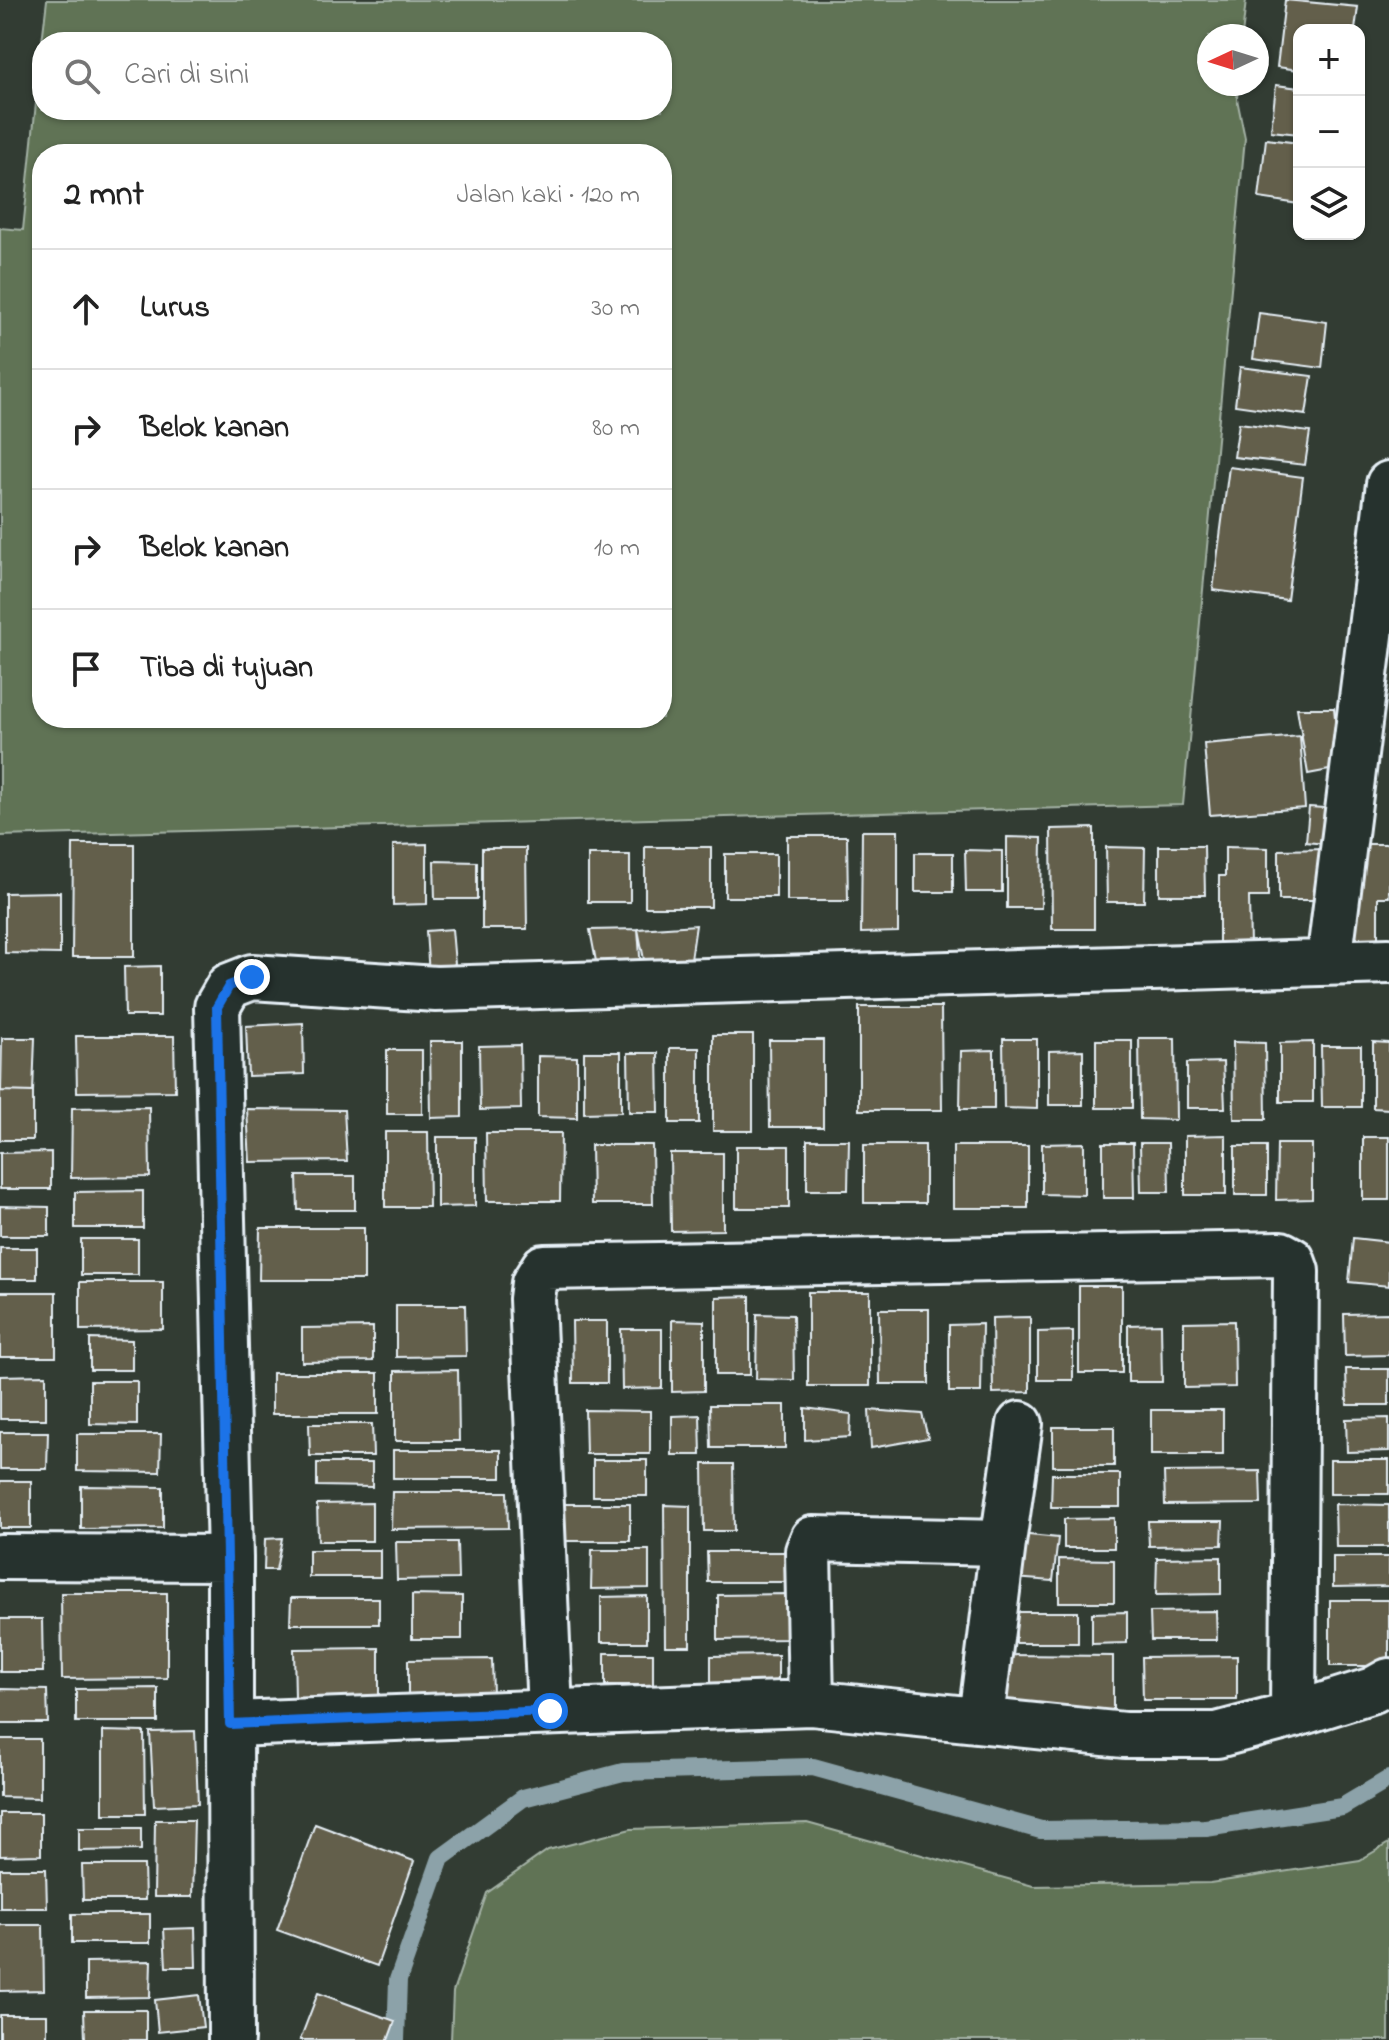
<!DOCTYPE html>
<html lang="id">
<meta charset="utf-8">
<style>
:root{--surface:#fff;--page:#f6f6f6;--text:#222;--muted:#767676;--line:#e0e0e0}
body{margin:0;font-family:"Indie Flower",sans-serif;background:var(--page);color:var(--text)}
.controls{position:absolute;right:24px;top:24px;display:grid;overflow:hidden;border-radius:16px;box-shadow:0 2px 6px #0004}
.controls button{width:72px;height:72px;display:grid;place-items:center;padding:0;border:0;border-bottom:2px solid var(--line);background:var(--surface);color:var(--text);font:40px sans-serif}
.compass{position:absolute;left:1197px;top:24px;width:72px;height:72px;border-radius:50%;background:var(--surface);box-shadow:0 2px 6px #0004;rotate:266deg}
.stop{position:absolute;width:24px;height:24px;margin:-18px;border:6px solid #1a73e8;border-radius:50%;background:#fff}
.stop.end{background:#1a73e8;border-color:#fff;box-shadow:0 2px 8px #0008}
.list{margin:0;padding:0;list-style:none}
h2{display:flex;justify-content:space-between;align-items:center;height:104px;margin:0;padding:0 32px;font-size:34px}
h2 small{font-size:26px;font-weight:400;color:var(--muted)}
.list li{display:grid;grid-template-columns:52px 1fr auto;gap:24px;align-items:center;box-sizing:border-box;height:120px;padding:0 32px;border-top:2px solid var(--line)}
.list b{display:block;font-size:30px;white-space:nowrap}
.list em{font-size:26px;font-style:normal;color:var(--muted)}
.icon{flex:none;width:44px;height:44px;fill:none;stroke:currentColor;stroke-width:2;stroke-linecap:round;stroke-linejoin:round}
.map{position:relative;flex:none;width:1389px;height:2040px;overflow:hidden}
.search{position:absolute;background:var(--surface);box-shadow:0 2px 6px #0004;left:32px;top:32px;width:640px;height:88px;display:flex;align-items:center;gap:20px;box-sizing:border-box;padding:0 28px;border-radius:32px;color:var(--muted);font-size:30px}
.panel{position:absolute;background:var(--surface);box-shadow:0 2px 6px #0004;left:32px;top:144px;width:640px;height:584px;border-radius:32px}
.map>svg:first-child{display:block}
.green{fill:#617355;stroke:#a4b2a6;stroke-width:2;fill-rule:evenodd}
.lines{fill:none;stroke-linecap:round;stroke-linejoin:round}
.stream{stroke:#8ca2a9;stroke-width:18}
.building{fill:#635e4c;stroke:#e8f1f8;stroke-width:2}
.street-casing{stroke:#e8f1f8;stroke-width:50}
.street{stroke:#26332d;stroke-width:44}
.route{stroke:#1a73e8;stroke-width:10}
</style>
<div class="map">
<svg width="1389" height="2040" viewBox="0 0 1389 2040">
<rect width="100%" height="100%" fill="#323c33"/>
<filter id="ink" filterUnits="userSpaceOnUse"><feTurbulence type="fractalNoise" baseFrequency=".0125" numOctaves="2"/><feDisplacementMap in="SourceGraphic" scale="16" xChannelSelector="R" yChannelSelector="G"/><feConvolveMatrix kernelMatrix="1 2 1 2 8 2 1 2 1" color-interpolation-filters="sRGB"/></filter>
<g filter="url(#ink)">
<!-- green -->
<path class="green" d="M 47,0 L 1246,0 L 1242,36 L 1209,36 L 1209,84 L 1238,84 L 1237,99 L 1245,138 L 1183,805 L 0,836 L 0,228 L 23,230 L 42,44 L 42,110 L 662,110 L 662,42 L 42,42 ZM 42,154 L 662,154 L 662,718 L 42,718 Z
M 807,1823 L 1033,1886 L 1210,1883 L 1360,1860 L 1389,1843 L 1389,2040 L 451,2040 L 453,1992 L 487,1893 L 548,1850 L 631,1829 Z"/>
<g class="lines">
<!-- stream -->
<path class="stream" d="M 396,2040 L 398,1980 L 441,1858 L 523,1798 L 623,1772 L 813,1767 L 1041,1830 L 1206,1828 L 1342,1807 L 1389,1779"/>
</g>
<!-- building -->
<path class="building" d="M 1285,0 L 1358,7 L 1355,30 L 1299,30 L 1299,70 L 1277,67 Z
M 1276,85 L 1299,88 L 1299,134 L 1271,131 Z
M 1266,139 L 1299,143 L 1299,204 L 1259,198 Z
M 1259,313 L 1327,322 L 1322,368 L 1253,359 Z
M 1240,367 L 1312,376 L 1306,415 L 1235,405 Z
M 1239,423 L 1310,432 L 1305,465 L 1234,457 Z
M 1229,467 L 1303,477 L 1287,600 L 1213,590 Z
M 1297,708 L 1334,708 L 1340,768 L 1308,774 Z
M 1300,736 L 1305,808 L 1210,815 L 1204,744 Z
M 1309,807 L 1339,809 L 1335,845 L 1306,842 Z
M 1094,828 L 1094,929 L 1052,929 L 1051,829 Z
M 862,831 L 898,831 L 898,932 L 861,933 Z
M 787,836 L 847,836 L 848,901 L 787,901 Z
M 1007,837 L 1042,838 L 1041,908 L 1007,908 Z
M 73,844 L 134,844 L 134,957 L 72,957 Z
M 427,844 L 427,904 L 393,905 L 393,845 Z
M 1357,844 L 1389,844 L 1389,897 L 1378,897 L 1378,940 L 1345,939 Z
M 1159,846 L 1204,846 L 1205,895 L 1159,895 Z
M 645,847 L 711,847 L 711,907 L 645,907 Z
M 1106,847 L 1145,848 L 1144,902 L 1107,902 Z
M 1225,847 L 1268,848 L 1268,897 L 1249,897 L 1250,947 L 1219,947 L 1219,876 L 1225,876 Z
M 482,848 L 526,848 L 527,929 L 482,929 Z
M 1329,849 L 1330,900 L 1279,900 L 1279,850 Z
M 965,850 L 1002,851 L 1002,892 L 966,892 Z
M 915,853 L 953,853 L 953,892 L 915,892 Z
M 725,854 L 776,854 L 776,897 L 725,897 Z
M 588,855 L 630,855 L 630,902 L 588,902 Z
M 434,861 L 477,862 L 477,899 L 435,899 Z
M 60,892 L 60,954 L 5,953 L 5,893 Z
M 696,925 L 689,973 L 646,970 L 638,929 Z
M 452,929 L 455,964 L 429,975 L 426,931 Z
M 638,929 L 641,970 L 598,972 L 590,930 Z
M 160,966 L 160,1016 L 125,1016 L 124,967 Z
M 859,1007 L 941,1007 L 942,1110 L 859,1110 Z
M 303,1023 L 304,1074 L 248,1076 L 246,1026 Z
M 713,1035 L 753,1035 L 753,1131 L 713,1131 Z
M 76,1036 L 174,1036 L 175,1091 L 77,1092 Z
M 2,1038 L 35,1038 L 33,1092 L 1,1091 Z
M 1139,1038 L 1175,1038 L 1176,1120 L 1140,1119 Z
M 1003,1039 L 1037,1039 L 1037,1109 L 1004,1108 Z
M 769,1040 L 823,1040 L 823,1127 L 770,1127 Z
M 1096,1040 L 1132,1040 L 1132,1108 L 1096,1108 Z
M 430,1041 L 462,1041 L 462,1117 L 431,1118 Z
M 1233,1042 L 1265,1043 L 1266,1119 L 1234,1119 Z
M 1313,1042 L 1313,1102 L 1280,1102 L 1280,1043 Z
M 1373,1042 L 1389,1043 L 1389,1109 L 1373,1108 Z
M 520,1045 L 521,1109 L 480,1110 L 479,1046 Z
M 1321,1046 L 1361,1046 L 1361,1107 L 1322,1107 Z
M 670,1048 L 699,1048 L 699,1123 L 670,1123 Z
M 387,1050 L 422,1050 L 422,1114 L 387,1114 Z
M 994,1050 L 994,1109 L 960,1109 L 961,1051 Z
M 1083,1050 L 1083,1105 L 1049,1105 L 1049,1051 Z
M 584,1052 L 621,1052 L 621,1112 L 584,1113 Z
M 628,1053 L 658,1053 L 659,1112 L 629,1112 Z
M 538,1056 L 577,1057 L 577,1118 L 538,1117 Z
M 1223,1062 L 1225,1108 L 1187,1108 L 1187,1063 Z
M 0,1091 L 33,1092 L 33,1140 L 0,1140 Z
M 149,1107 L 150,1177 L 71,1178 L 72,1108 Z
M 247,1109 L 344,1110 L 347,1161 L 250,1162 Z
M 385,1132 L 428,1132 L 429,1207 L 385,1207 Z
M 486,1133 L 561,1133 L 560,1201 L 487,1201 Z
M 1226,1135 L 1226,1195 L 1185,1195 L 1185,1136 Z
M 437,1137 L 475,1137 L 475,1206 L 437,1207 Z
M 1363,1137 L 1389,1137 L 1389,1200 L 1363,1200 Z
M 807,1140 L 849,1140 L 848,1190 L 807,1190 Z
M 1084,1143 L 1084,1195 L 1042,1194 L 1042,1144 Z
M 1103,1143 L 1133,1143 L 1134,1198 L 1103,1198 Z
M 1140,1143 L 1168,1143 L 1169,1192 L 1141,1192 Z
M 1277,1144 L 1312,1144 L 1312,1199 L 1276,1200 Z
M 591,1145 L 652,1145 L 653,1204 L 592,1204 Z
M 864,1145 L 925,1145 L 925,1203 L 864,1203 Z
M 736,1146 L 789,1146 L 789,1208 L 736,1208 Z
M 953,1146 L 1028,1146 L 1028,1208 L 953,1208 Z
M 1235,1146 L 1267,1146 L 1267,1195 L 1235,1195 Z
M 51,1152 L 51,1189 L 0,1189 L 0,1153 Z
M 670,1153 L 723,1153 L 723,1230 L 671,1231 Z
M 297,1176 L 355,1176 L 355,1210 L 298,1210 Z
M 143,1191 L 143,1228 L 75,1228 L 75,1192 Z
M 0,1206 L 49,1207 L 49,1236 L 0,1236 Z
M 260,1228 L 364,1228 L 364,1280 L 259,1280 Z
M 1353,1238 L 1389,1242 L 1389,1286 L 1349,1282 Z
M 81,1239 L 138,1239 L 138,1275 L 81,1275 Z
M 0,1248 L 37,1248 L 37,1279 L 0,1279 Z
M 80,1282 L 163,1282 L 163,1329 L 80,1330 Z
M 1079,1286 L 1122,1286 L 1122,1373 L 1079,1373 Z
M 0,1292 L 56,1292 L 56,1357 L 0,1357 Z
M 808,1292 L 870,1292 L 870,1386 L 808,1386 Z
M 750,1296 L 750,1375 L 716,1375 L 716,1297 Z
M 396,1305 L 465,1305 L 466,1356 L 396,1357 Z
M 879,1309 L 929,1309 L 929,1384 L 880,1384 Z
M 1389,1313 L 1389,1355 L 1345,1356 L 1344,1314 Z
M 757,1314 L 793,1315 L 794,1380 L 756,1379 Z
M 1030,1317 L 1030,1392 L 993,1393 L 992,1318 Z
M 672,1320 L 704,1321 L 704,1391 L 672,1392 Z
M 572,1321 L 607,1321 L 607,1383 L 573,1383 Z
M 1234,1321 L 1235,1387 L 1184,1388 L 1184,1322 Z
M 982,1324 L 981,1392 L 949,1392 L 949,1325 Z
M 1161,1324 L 1162,1382 L 1128,1382 L 1128,1325 Z
M 373,1327 L 373,1361 L 302,1362 L 302,1328 Z
M 621,1329 L 662,1329 L 662,1388 L 622,1389 Z
M 1073,1331 L 1073,1380 L 1038,1380 L 1038,1332 Z
M 90,1339 L 132,1340 L 132,1370 L 90,1370 Z
M 1346,1369 L 1389,1369 L 1389,1405 L 1347,1405 Z
M 458,1370 L 459,1441 L 395,1441 L 395,1371 Z
M 272,1373 L 378,1373 L 378,1414 L 272,1414 Z
M 46,1375 L 46,1419 L 0,1419 L 0,1376 Z
M 90,1381 L 137,1381 L 137,1425 L 90,1424 Z
M 710,1405 L 785,1405 L 785,1448 L 711,1448 Z
M 805,1408 L 851,1414 L 850,1437 L 805,1440 Z
M 585,1410 L 650,1411 L 650,1454 L 586,1454 Z
M 869,1410 L 922,1414 L 928,1438 L 871,1448 Z
M 1151,1410 L 1223,1410 L 1223,1455 L 1151,1455 Z
M 700,1415 L 701,1455 L 672,1455 L 672,1416 Z
M 1389,1418 L 1389,1451 L 1347,1452 L 1346,1419 Z
M 309,1424 L 372,1424 L 373,1456 L 310,1456 Z
M 1053,1427 L 1114,1427 L 1114,1466 L 1053,1466 Z
M 0,1432 L 48,1432 L 47,1469 L 0,1469 Z
M 77,1434 L 161,1434 L 160,1472 L 77,1471 Z
M 393,1450 L 501,1450 L 501,1478 L 393,1478 Z
M 593,1460 L 647,1460 L 647,1496 L 593,1496 Z
M 1330,1460 L 1389,1460 L 1389,1494 L 1330,1494 Z
M 317,1463 L 372,1463 L 372,1487 L 317,1486 Z
M 703,1464 L 733,1464 L 734,1531 L 704,1531 Z
M 1260,1471 L 1261,1504 L 1165,1505 L 1164,1472 Z
M 1052,1474 L 1120,1474 L 1120,1507 L 1051,1507 Z
M 0,1481 L 31,1481 L 31,1528 L 0,1528 Z
M 81,1486 L 163,1487 L 163,1528 L 81,1529 Z
M 392,1492 L 507,1492 L 508,1528 L 391,1529 Z
M 372,1503 L 372,1541 L 318,1541 L 317,1504 Z
M 555,1504 L 630,1504 L 630,1541 L 555,1541 Z
M 1335,1504 L 1389,1505 L 1389,1547 L 1336,1547 Z
M 664,1505 L 690,1506 L 690,1646 L 665,1646 Z
M 1114,1518 L 1114,1548 L 1064,1548 L 1064,1519 Z
M 1148,1521 L 1223,1521 L 1222,1545 L 1149,1546 Z
M 1019,1534 L 1058,1538 L 1053,1581 L 1014,1578 Z
M 282,1538 L 276,1570 L 264,1570 L 265,1539 Z
M 396,1542 L 457,1542 L 458,1579 L 397,1580 Z
M 309,1550 L 380,1550 L 380,1577 L 309,1577 Z
M 592,1550 L 649,1550 L 649,1588 L 591,1589 Z
M 707,1552 L 793,1552 L 794,1582 L 708,1582 Z
M 1221,1557 L 1221,1594 L 1156,1595 L 1157,1558 Z
M 1333,1557 L 1389,1557 L 1389,1586 L 1333,1587 Z
M 1059,1559 L 1114,1560 L 1114,1602 L 1059,1602 Z
M 61,1593 L 167,1593 L 167,1678 L 62,1679 Z
M 786,1594 L 786,1639 L 718,1640 L 718,1595 Z
M 412,1595 L 462,1596 L 462,1639 L 412,1639 Z
M 647,1596 L 647,1642 L 601,1642 L 601,1597 Z
M 291,1598 L 379,1598 L 379,1624 L 290,1624 Z
M 1330,1600 L 1389,1600 L 1389,1666 L 1330,1666 Z
M 1216,1611 L 1217,1640 L 1151,1640 L 1150,1612 Z
M 1016,1612 L 1078,1612 L 1078,1643 L 1016,1643 Z
M 1127,1612 L 1127,1643 L 1092,1644 L 1092,1613 Z
M 0,1619 L 42,1619 L 43,1672 L 0,1672 Z
M 379,1648 L 379,1699 L 295,1698 L 294,1649 Z
M 605,1653 L 653,1653 L 653,1685 L 605,1685 Z
M 778,1655 L 778,1690 L 711,1691 L 711,1656 Z
M 1004,1655 L 1113,1656 L 1113,1713 L 1005,1713 Z
M 1237,1656 L 1237,1700 L 1143,1700 L 1142,1657 Z
M 492,1659 L 493,1695 L 408,1695 L 408,1660 Z
M 158,1688 L 158,1722 L 76,1722 L 76,1689 Z
M 0,1689 L 47,1690 L 48,1723 L 0,1723 Z
M 103,1731 L 144,1732 L 145,1814 L 103,1814 Z
M 195,1731 L 198,1804 L 154,1806 L 150,1732 Z
M 0,1739 L 40,1739 L 40,1798 L 0,1797 Z
M 0,1813 L 41,1813 L 41,1855 L 0,1856 Z
M 155,1820 L 194,1820 L 192,1897 L 154,1897 Z
M 315,1824 L 414,1861 L 377,1966 L 277,1930 Z
M 79,1828 L 141,1828 L 141,1850 L 79,1851 Z
M 82,1865 L 144,1865 L 145,1900 L 83,1900 Z
M 0,1869 L 46,1869 L 47,1908 L 0,1908 Z
M 72,1914 L 150,1914 L 150,1943 L 72,1943 Z
M 0,1925 L 43,1925 L 44,1990 L 0,1991 Z
M 195,1928 L 196,1967 L 166,1967 L 164,1929 Z
M 151,1961 L 150,1997 L 86,1998 L 86,1962 Z
M 318,1993 L 395,2021 L 388,2040 L 300,2040 Z
M 199,1995 L 203,2027 L 158,2032 L 155,2000 Z
M 84,2010 L 146,2010 L 146,2040 L 85,2040 Z
M 0,2015 L 47,2015 L 47,2040 L 0,2040 Z"/>
<g class="lines">
<!-- street casing -->
<g class="street-casing">
<path id="street" d="M 1329,962 L 1389,484
M 1003,1543 L 1020,1424
M 0,1557 L 230,1558 L 230,1724 L 811,1703 L 1124,1735 L 1217,1735 L 1293,1715 L 1373,1690 L 1389,1681
M 230,1558 L 217,1007 L 229,986 L 252,977 L 436,989 L 1389,961
M 811,1703 L 808,1551 L 813,1539 L 1003,1543 L 981,1718
M 550,1711 L 532,1299 L 534,1283 L 544,1267 L 1281,1254 L 1292,1260 L 1296,1271 L 1293,1715
M 230,1724 L 231,2040"/>
</g>
<!-- street -->
<use href="#street" class="street"/>
</g>
</g>
<g class="lines" filter="url(#ink)">
<!-- route -->
<path class="route" d="M 252,977 L 229,986 L 217,1007 L 230,1724 L 550,1711"/>
</g>
</svg>
<div class="controls">
<button>+</button>
<button>−</button>
<button><svg class="icon" aria-label="layers" viewBox="0 0 24 24"><path d="M12 4l9 5-9 5-9-5zM3 14l9 5 9-5"/></svg></button>
</div>
<svg class="compass" viewBox="-18 -18 36 36"><path d="M0-13l5 13h-10z" fill="#e53935"/><path d="M0 13l5-13h-10z" fill="#767676"/></svg>
<div class="stop" style="left:550px;top:1711px"></div>
<div class="stop end" style="left:252px;top:977px"></div>
<div class="search"><svg class="icon" aria-label="search" viewBox="0 0 24 24"><circle cx="10" cy="10" r="6"/><path d="M15 15l6 6"/></svg>Cari di sini</div>
<section class="panel">
<h2>2 mnt<small>Jalan kaki · 120 m</small></h2>
<ul class="list">
<li><svg class="icon" aria-label="ahead" viewBox="0 0 24 24"><path d="M12 20V5M6 11l6-6 6 6"/></svg><div><b>Lurus</b></div><em>30 m</em></li>
<li><svg class="icon" aria-label="right" viewBox="0 0 24 24"><path d="M7 20v-9h11M14 6l5 5-5 5"/></svg><div><b>Belok kanan</b></div><em>80 m</em></li>
<li><svg class="icon" aria-label="right" viewBox="0 0 24 24"><path d="M7 20v-9h11M14 6l5 5-5 5"/></svg><div><b>Belok kanan</b></div><em>10 m</em></li>
<li><svg class="icon" aria-label="arrive" viewBox="0 0 24 24"><path d="M6 21V4h12l-3 4 3 4H6"/></svg><div><b>Tiba di tujuan</b></div></li>
</ul>
</section>
</div>
